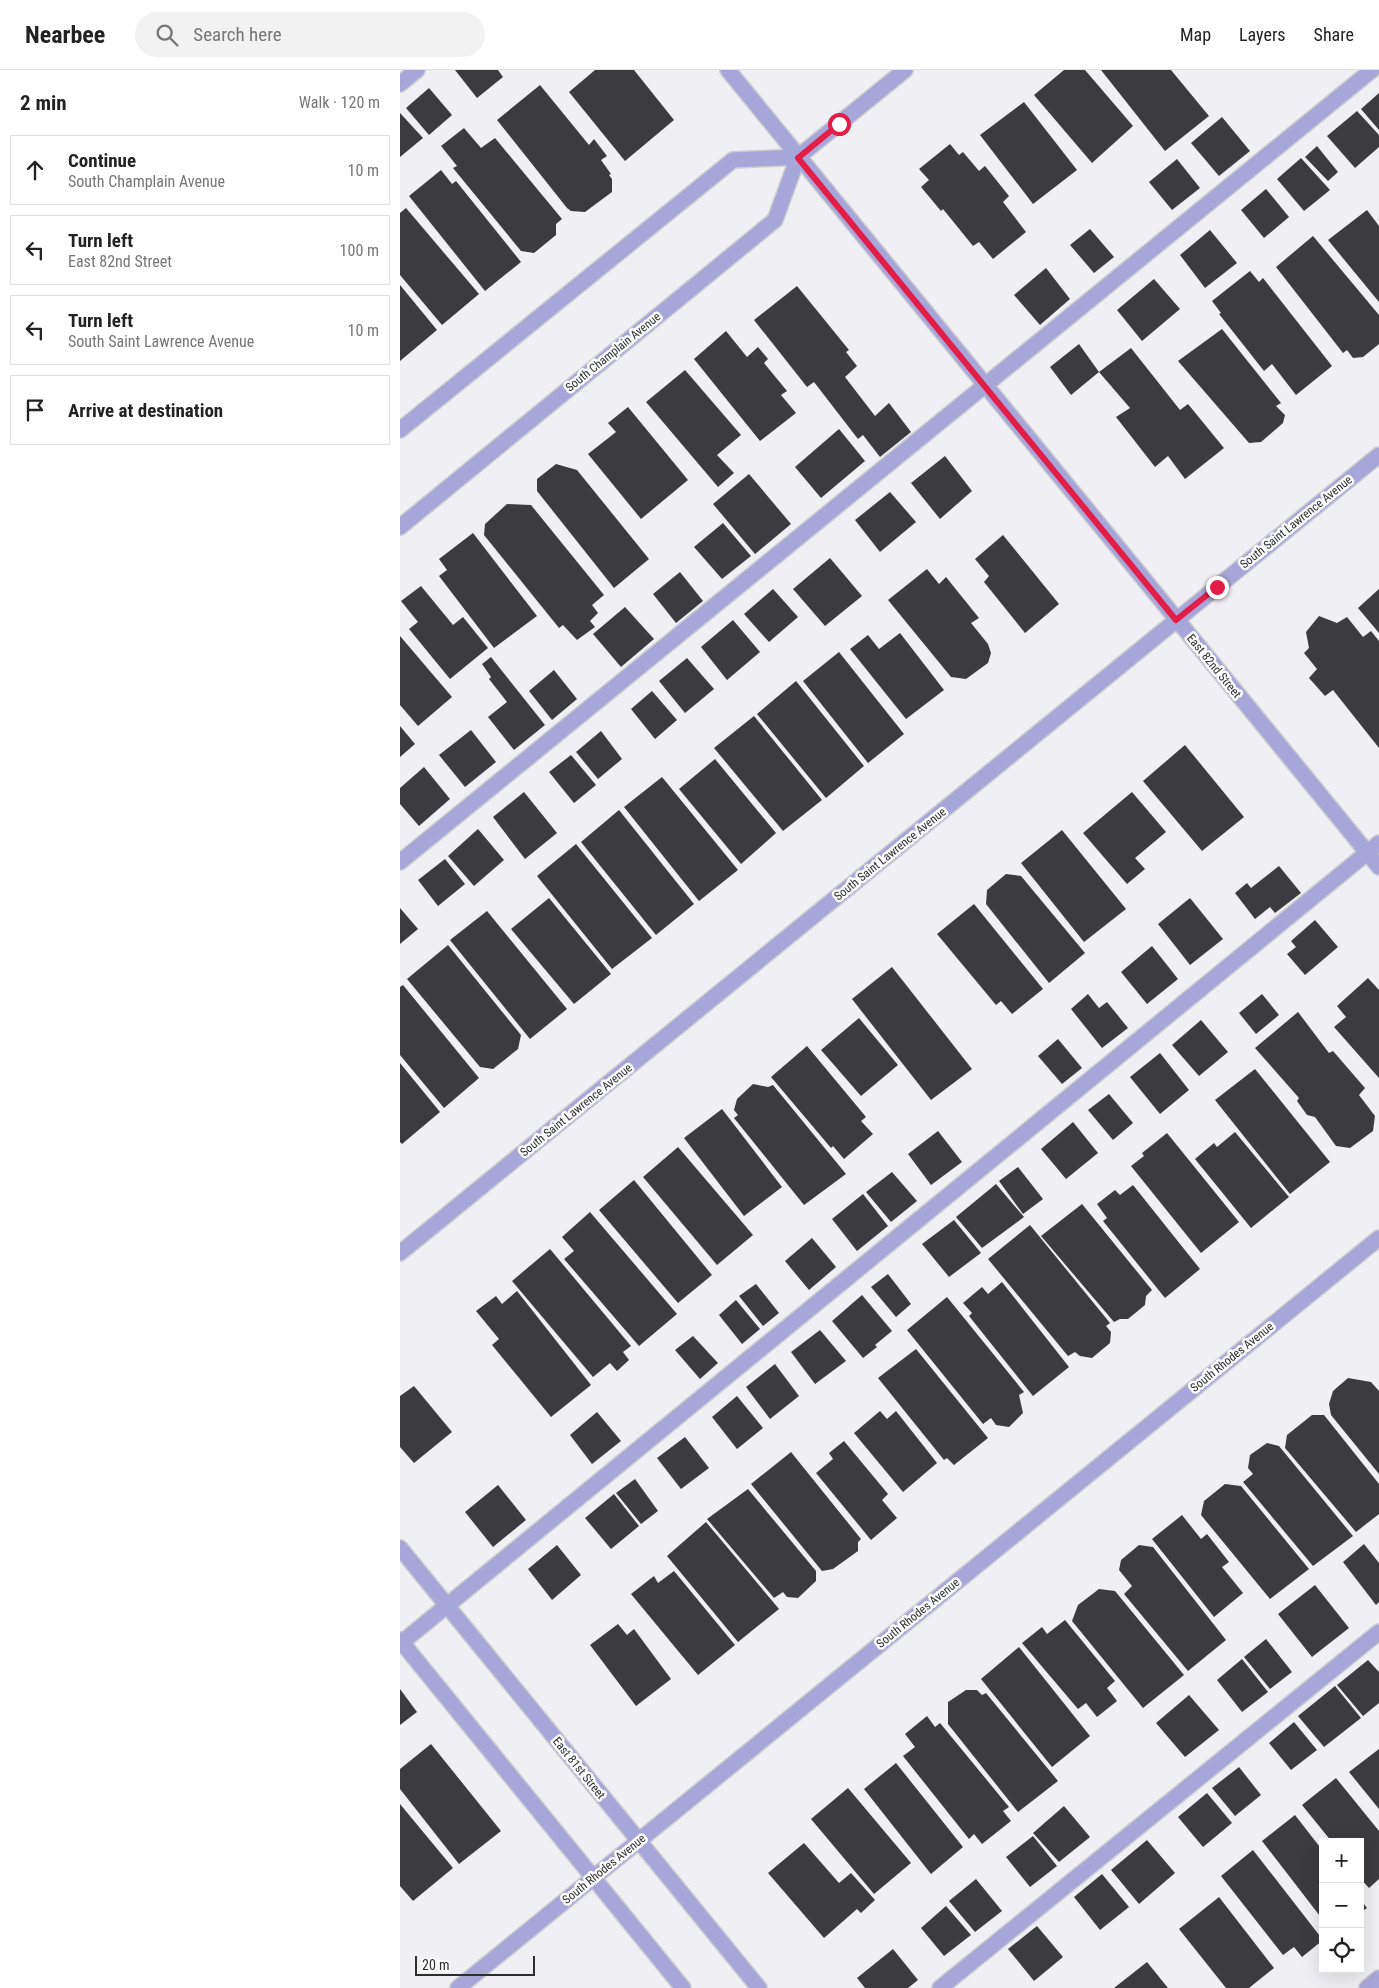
<!DOCTYPE html>
<meta charset="utf-8">
<style>
:root{--surface:#fff;--page:#f2f2f2;--text:#222;--muted:#767676;--line:#e0e0e0}
body{margin:0;font-family:"Roboto Condensed",sans-serif;background:var(--page);color:var(--text)}
.controls{position:absolute;right:15px;bottom:15px;display:grid;overflow:hidden;border-radius:0px;box-shadow:0 5px 20px #0002}
.controls button{width:45px;height:45px;display:grid;place-items:center;padding:0;border:0;border-bottom:1px solid var(--line);background:var(--surface);color:var(--text);font:25px sans-serif}
.scale{position:absolute;left:15px;bottom:12px;width:120px;box-sizing:border-box;padding-left:5px;border:2px solid #2e2e2f;border-top:0;font-size:14px;line-height:18px;white-space:nowrap;color:#2e2e2f;-webkit-text-stroke:4px #fcfcfe;paint-order:stroke}
.stop{position:absolute;width:15px;height:15px;margin:-11px;border:4px solid #e11d48;border-radius:50%;background:#fff}
.stop.end{background:#e11d48;border-color:#fff;box-shadow:0 1px 5px #0008}
.list{margin:0;padding:0;list-style:none}
h2{display:flex;justify-content:space-between;align-items:center;height:65px;margin:0;padding:0 20px;font-size:21px}
h2 small{font-size:16px;font-weight:400;color:var(--muted)}
.list li{display:grid;grid-template-columns:32px 1fr auto;gap:15px;align-items:center;box-sizing:border-box;height:70px;margin:0 10px 10px;padding:0 10px;border:1px solid var(--line);border-radius:0px}
.list b{display:block;font-size:19px;white-space:nowrap}
.list p{margin:0;font-size:16px;white-space:nowrap;color:var(--muted)}
.list em{font-size:16px;font-style:normal;color:var(--muted)}
.icon{flex:none;width:28px;height:28px;fill:none;stroke:currentColor;stroke-width:2;stroke-linecap:round;stroke-linejoin:round}
.map{position:relative;flex:none;width:979px;height:1918px;overflow:hidden}
header{display:flex;align-items:center;gap:30px;box-sizing:border-box;height:70px;padding:0 25px;background:var(--surface);border-bottom:1px solid var(--line)}
header strong{font-size:24px}
nav{display:flex;gap:28px;margin-inline-start:auto;font-size:18px}
.search{width:350px;height:45px;background:var(--page);display:flex;align-items:center;gap:12px;box-sizing:border-box;padding:0 18px;border-radius:28px;color:var(--muted);font-size:19px}
main{display:flex}
aside{flex:1;background:var(--surface)}
.map>svg:first-child{display:block}
.building{fill:#3c3c40}
.lines{fill:none;stroke-linecap:round;stroke-linejoin:round}
.lane-casing{stroke:#ccccd1;stroke-width:18}
.street-casing{stroke:#ccccd1;stroke-width:18}
.lane{stroke:#a7a6d8;stroke-width:15}
.street{stroke:#a7a6d8;stroke-width:15}
.route{stroke:#e11d48;stroke-width:6}
.labels{text-anchor:middle;stroke-width:5;stroke-linejoin:round;paint-order:stroke}
.street-label{font-size:12px;fill:#2e2e2f;stroke:#fcfcfe}
</style>
<header>
<strong>Nearbee</strong>
<div class="search"><svg class="icon" aria-label="search" viewBox="0 0 24 24"><circle cx="10" cy="10" r="6"/><path d="M15 15l6 6"/></svg>Search here</div>
<nav><a>Map</a><a>Layers</a><a>Share</a></nav>
</header>
<main>
<aside>
<h2>2 min<small>Walk · 120 m</small></h2>
<ul class="list">
<li><svg class="icon" aria-label="ahead" viewBox="0 0 24 24"><path d="M12 20V5M6 11l6-6 6 6"/></svg><div><b>Continue</b><p>South Champlain Avenue</p></div><em>10 m</em></li>
<li><svg class="icon" aria-label="left" viewBox="0 0 24 24"><path d="M17 20v-9H6M10 6l-5 5 5 5"/></svg><div><b>Turn left</b><p>East 82nd Street</p></div><em>100 m</em></li>
<li><svg class="icon" aria-label="left" viewBox="0 0 24 24"><path d="M17 20v-9H6M10 6l-5 5 5 5"/></svg><div><b>Turn left</b><p>South Saint Lawrence Avenue</p></div><em>10 m</em></li>
<li><svg class="icon" aria-label="arrive" viewBox="0 0 24 24"><path d="M6 21V4h12l-3 4 3 4H6"/></svg><div><b>Arrive at destination</b></div></li>
</ul>
</aside>
<div class="map">
<svg width="979" height="1918" viewBox="0 0 979 1918">
<rect width="100%" height="100%" fill="#efeff4"/>
<!-- building -->
<path class="building" d="M 55,0 L 98,0 L 103,7 L 77,28 Z
M 195,0 L 234,0 L 274,50 L 225,91 L 169,22 Z
M 664,0 L 685,0 L 733,56 L 692,93 L 634,25 Z
M 701,0 L 771,0 L 809,46 L 765,81 Z
M 140,15 L 189,75 L 194,69 L 207,86 L 201,90 L 211,104 L 209,105 L 212,109 L 212,122 L 185,142 L 171,141 L 167,138 L 97,50 Z
M 29,18 L 52,45 L 29,65 L 6,38 Z
M 979,23 L 979,60 L 961,39 Z
M 624,32 L 677,100 L 633,134 L 580,65 Z
M 957,41 L 979,65 L 979,77 L 955,98 L 927,66 Z
M 0,43 L 23,68 L 0,87 Z
M 822,47 L 850,81 L 819,106 L 791,73 Z
M 64,58 L 81,78 L 95,68 L 162,149 L 156,154 L 156,165 L 134,183 L 121,181 L 53,98 L 57,96 L 41,76 Z
M 550,74 L 559,85 L 563,82 L 579,101 L 585,96 L 609,126 L 603,132 L 626,162 L 593,189 L 579,172 L 573,176 L 543,139 L 541,141 L 521,117 L 529,110 L 519,99 Z
M 917,76 L 938,102 L 928,111 L 905,87 Z
M 901,88 L 930,120 L 904,141 L 877,109 Z
M 777,89 L 800,118 L 772,140 L 749,112 Z
M 41,100 L 52,114 L 56,111 L 121,192 L 85,221 L 9,126 Z
M 866,119 L 889,147 L 864,168 L 841,140 Z
M 6,138 L 79,224 L 42,255 L 0,205 L 0,143 Z
M 967,140 L 979,156 L 979,232 L 928,170 Z
M 690,159 L 714,187 L 694,203 L 670,175 Z
M 810,160 L 837,193 L 805,218 L 780,185 Z
M 913,166 L 979,245 L 979,274 L 963,287 L 953,288 L 947,280 L 943,283 L 876,197 Z
M 646,198 L 670,229 L 640,255 L 614,225 Z
M 850,201 L 859,212 L 863,208 L 932,296 L 896,325 L 872,294 L 864,301 L 819,244 L 821,243 L 812,231 Z
M 754,209 L 780,239 L 742,271 L 717,240 Z
M 0,215 L 37,260 L 0,291 Z
M 397,216 L 449,280 L 446,282 L 457,296 L 445,307 L 475,346 L 489,333 L 511,362 L 480,387 L 463,365 L 458,369 L 414,312 L 407,317 L 354,250 Z
M 822,259 L 881,333 L 876,336 L 885,345 L 883,353 L 861,372 L 849,373 L 778,291 Z
M 326,261 L 347,287 L 358,277 L 368,289 L 364,293 L 387,321 L 381,325 L 396,343 L 360,371 L 294,289 Z
M 679,274 L 699,302 L 671,325 L 650,297 Z
M 731,278 L 780,340 L 788,334 L 824,378 L 785,409 L 768,386 L 755,397 L 716,347 L 730,338 L 699,302 Z
M 285,300 L 341,365 L 317,385 L 334,403 L 318,417 L 246,332 Z
M 228,337 L 288,410 L 241,449 L 188,384 L 216,362 L 208,353 Z
M 439,359 L 465,391 L 421,428 L 395,397 Z
M 545,386 L 572,421 L 540,449 L 511,413 Z
M 156,394 L 177,400 L 249,489 L 214,518 L 137,421 L 137,409 Z
M 349,404 L 391,454 L 355,484 L 313,434 Z
M 490,422 L 516,452 L 480,482 L 455,450 Z
M 107,434 L 131,435 L 204,525 L 192,535 L 198,543 L 190,551 L 195,557 L 177,570 L 163,555 L 159,558 L 84,465 L 85,454 Z
M 323,453 L 351,486 L 322,509 L 294,477 Z
M 73,463 L 137,546 L 94,578 L 39,506 L 47,500 L 39,489 Z
M 603,465 L 659,534 L 625,563 L 584,512 L 589,506 L 575,489 Z
M 430,488 L 462,526 L 425,556 L 393,519 Z
M 527,499 L 539,514 L 546,507 L 579,548 L 571,553 L 588,574 L 591,583 L 588,593 L 566,609 L 551,607 L 488,530 Z
M 280,502 L 303,531 L 276,553 L 253,524 Z
M 21,516 L 53,555 L 63,547 L 88,578 L 50,609 L 9,559 L 18,552 L 1,531 Z
M 373,519 L 398,547 L 369,572 L 344,544 Z
M 979,519 L 979,563 L 958,538 Z
M 225,537 L 254,569 L 221,597 L 193,564 Z
M 919,546 L 937,553 L 947,547 L 963,567 L 971,561 L 979,571 L 979,678 L 933,620 L 925,626 L 909,608 L 917,599 L 904,583 L 909,578 L 906,562 Z
M 333,550 L 360,582 L 327,610 L 301,577 Z
M 500,563 L 544,620 L 506,649 L 450,579 L 468,565 L 479,579 Z
M 0,566 L 52,627 L 18,656 L 0,635 Z
M 439,582 L 504,664 L 468,693 L 403,611 Z
M 91,587 L 145,655 L 114,680 L 88,647 L 107,632 L 89,609 L 91,607 L 82,594 Z
M 287,588 L 314,619 L 285,643 L 259,611 Z
M 154,600 L 177,629 L 152,650 L 129,621 Z
M 396,611 L 464,696 L 426,728 L 357,644 Z
M 252,621 L 277,650 L 255,669 L 231,639 Z
M 354,646 L 422,730 L 383,761 L 314,678 Z
M 0,656 L 15,674 L 0,687 Z
M 71,660 L 96,692 L 65,717 L 39,685 Z
M 201,661 L 222,689 L 198,709 L 176,682 Z
M 785,675 L 844,747 L 802,781 L 743,711 Z
M 171,685 L 196,715 L 174,733 L 149,702 Z
M 315,689 L 376,763 L 341,794 L 279,719 Z
M 24,697 L 50,729 L 19,756 L 0,734 L 0,718 Z
M 262,707 L 338,800 L 299,831 L 224,737 Z
M 124,722 L 157,763 L 125,789 L 93,747 Z
M 732,722 L 766,762 L 735,788 L 745,799 L 727,814 L 683,763 Z
M 219,740 L 294,834 L 256,865 L 181,772 Z
M 78,759 L 104,790 L 74,816 L 48,786 Z
M 662,760 L 726,839 L 684,872 L 621,793 Z
M 176,774 L 252,868 L 212,899 L 137,806 Z
M 45,789 L 65,814 L 38,836 L 18,810 Z
M 879,796 L 901,823 L 875,843 L 870,837 L 855,849 L 835,823 L 847,813 L 851,818 Z
M 606,804 L 621,806 L 685,883 L 649,913 L 586,834 L 587,820 Z
M 149,828 L 211,904 L 174,934 L 111,859 Z
M 790,828 L 823,869 L 790,895 L 758,854 Z
M 574,834 L 643,919 L 612,944 L 601,931 L 596,935 L 537,864 Z
M 0,838 L 18,859 L 0,874 Z
M 87,841 L 167,939 L 130,969 L 50,870 Z
M 915,850 L 938,877 L 905,905 L 887,884 L 896,877 L 891,871 Z
M 48,875 L 121,965 L 118,979 L 93,999 L 80,997 L 7,909 Z
M 752,876 L 778,909 L 747,934 L 721,902 Z
M 492,897 L 572,999 L 531,1030 L 452,929 Z
M 968,908 L 979,920 L 979,1008 L 934,957 L 946,947 L 937,936 Z
M 3,915 L 79,1008 L 44,1038 L 0,985 L 0,917 Z
M 688,924 L 699,938 L 707,932 L 728,958 L 702,978 L 671,939 Z
M 862,924 L 879,945 L 856,964 L 839,943 Z
M 898,942 L 929,983 L 933,981 L 965,1018 L 959,1025 L 975,1046 L 973,1061 L 950,1078 L 936,1076 L 915,1047 L 907,1045 L 897,1031 L 899,1028 L 855,978 Z
M 459,948 L 498,995 L 461,1026 L 421,980 Z
M 801,950 L 828,982 L 799,1006 L 772,975 Z
M 658,969 L 682,998 L 662,1014 L 638,986 Z
M 407,976 L 466,1047 L 461,1051 L 473,1064 L 444,1089 L 433,1076 L 431,1078 L 371,1007 Z
M 760,983 L 789,1020 L 760,1044 L 730,1007 Z
M 0,993 L 40,1042 L 2,1074 L 0,1072 Z
M 855,999 L 930,1092 L 890,1124 L 815,1030 Z
M 353,1014 L 368,1017 L 373,1015 L 446,1104 L 404,1135 L 334,1048 L 338,1045 L 334,1040 L 337,1029 Z
M 709,1024 L 733,1053 L 713,1070 L 688,1040 Z
M 322,1039 L 382,1117 L 344,1146 L 284,1068 Z
M 673,1052 L 698,1083 L 666,1109 L 641,1079 Z
M 538,1061 L 562,1092 L 531,1115 L 508,1084 Z
M 835,1062 L 889,1127 L 851,1158 L 795,1089 L 814,1073 L 817,1077 Z
M 767,1063 L 839,1152 L 801,1183 L 731,1096 L 744,1086 L 742,1083 Z
M 278,1077 L 353,1165 L 317,1195 L 243,1107 Z
M 618,1097 L 643,1129 L 623,1144 L 599,1111 Z
M 492,1102 L 517,1131 L 491,1152 L 466,1122 Z
M 234,1110 L 312,1205 L 278,1233 L 199,1140 Z
M 596,1114 L 624,1147 L 582,1178 L 556,1147 Z
M 733,1115 L 800,1199 L 765,1228 L 703,1151 L 707,1148 L 697,1134 L 715,1120 L 720,1125 Z
M 463,1124 L 488,1156 L 457,1181 L 432,1149 Z
M 682,1134 L 752,1220 L 746,1226 L 745,1235 L 728,1249 L 720,1249 L 714,1252 L 641,1166 Z
M 190,1142 L 277,1244 L 239,1276 L 164,1189 L 174,1181 L 162,1167 Z
M 554,1150 L 581,1183 L 549,1207 L 522,1174 Z
M 630,1155 L 710,1253 L 706,1256 L 711,1262 L 710,1273 L 692,1288 L 680,1286 L 675,1282 L 668,1286 L 588,1189 Z
M 412,1168 L 436,1197 L 409,1220 L 385,1191 Z
M 150,1179 L 231,1276 L 223,1282 L 229,1290 L 217,1301 L 210,1293 L 193,1307 L 112,1211 Z
M 488,1204 L 511,1234 L 496,1247 L 471,1217 Z
M 602,1212 L 669,1297 L 633,1326 L 569,1246 L 572,1243 L 563,1233 L 582,1217 L 588,1224 Z
M 356,1214 L 379,1243 L 363,1256 L 339,1226 Z
M 117,1221 L 191,1315 L 151,1347 L 92,1275 L 99,1269 L 76,1241 L 96,1226 L 102,1234 Z
M 462,1225 L 492,1261 L 475,1275 L 477,1277 L 463,1288 L 432,1251 Z
M 547,1227 L 624,1322 L 619,1325 L 623,1343 L 609,1357 L 596,1355 L 591,1348 L 583,1354 L 507,1260 Z
M 336,1230 L 360,1259 L 342,1274 L 319,1245 Z
M 420,1260 L 446,1291 L 415,1314 L 391,1282 Z
M 293,1266 L 318,1293 L 300,1309 L 275,1280 Z
M 516,1279 L 588,1368 L 554,1395 L 547,1388 L 544,1390 L 478,1308 Z
M 375,1294 L 399,1326 L 370,1349 L 346,1317 Z
M 948,1308 L 971,1312 L 979,1321 L 979,1404 L 931,1345 L 929,1334 L 933,1321 Z
M 14,1316 L 52,1362 L 14,1393 L 0,1377 L 0,1326 Z
M 337,1326 L 363,1358 L 337,1379 L 312,1347 Z
M 480,1341 L 487,1349 L 496,1341 L 537,1393 L 503,1422 L 454,1363 Z
M 197,1342 L 221,1371 L 192,1394 L 170,1365 Z
M 912,1345 L 924,1345 L 979,1414 L 979,1444 L 956,1462 L 885,1378 L 887,1365 Z
M 285,1367 L 309,1398 L 281,1419 L 257,1388 Z
M 444,1371 L 488,1424 L 482,1430 L 497,1448 L 471,1470 L 416,1403 L 433,1389 L 429,1383 Z
M 867,1373 L 879,1376 L 953,1466 L 913,1496 L 843,1412 L 853,1404 L 848,1398 L 850,1385 Z
M 391,1382 L 461,1469 L 458,1472 L 458,1481 L 433,1499 L 422,1501 L 351,1414 Z
M 235,1409 L 258,1441 L 241,1454 L 216,1423 Z
M 825,1414 L 841,1416 L 909,1499 L 870,1529 L 801,1445 L 804,1431 Z
M 98,1415 L 126,1450 L 93,1477 L 65,1442 Z
M 348,1419 L 416,1501 L 416,1511 L 398,1528 L 387,1527 L 383,1522 L 374,1528 L 307,1449 Z
M 214,1424 L 239,1456 L 211,1479 L 185,1448 Z
M 782,1445 L 801,1469 L 807,1464 L 829,1492 L 822,1497 L 843,1523 L 814,1547 L 752,1469 Z
M 306,1452 L 379,1539 L 338,1572 L 267,1486 Z
M 964,1474 L 979,1493 L 979,1532 L 976,1535 L 943,1492 Z
M 157,1475 L 181,1505 L 152,1530 L 128,1499 Z
M 739,1475 L 753,1477 L 826,1570 L 788,1601 L 724,1524 L 732,1516 L 719,1500 L 721,1490 Z
M 274,1501 L 335,1575 L 298,1605 L 231,1524 L 254,1506 L 258,1513 Z
M 915,1515 L 949,1558 L 912,1587 L 878,1544 Z
M 699,1519 L 715,1521 L 784,1605 L 743,1638 L 672,1551 L 678,1535 Z
M 665,1550 L 715,1611 L 707,1618 L 717,1631 L 697,1647 L 686,1633 L 678,1639 L 622,1573 L 642,1557 L 647,1564 Z
M 218,1554 L 227,1565 L 234,1559 L 271,1609 L 236,1636 L 190,1575 Z
M 866,1569 L 892,1602 L 870,1619 L 844,1587 Z
M 619,1577 L 690,1666 L 652,1697 L 581,1609 Z
M 842,1589 L 868,1622 L 842,1642 L 817,1610 Z
M 968,1590 L 979,1602 L 979,1633 L 963,1646 L 937,1615 Z
M 935,1616 L 961,1648 L 924,1677 L 898,1646 Z
M 0,1619 L 17,1642 L 0,1655 Z
M 566,1620 L 577,1620 L 582,1625 L 586,1623 L 658,1711 L 618,1742 L 548,1654 L 548,1632 Z
M 789,1625 L 819,1660 L 785,1687 L 756,1653 Z
M 527,1646 L 535,1657 L 540,1653 L 609,1737 L 603,1741 L 611,1751 L 582,1774 L 574,1764 L 569,1769 L 503,1686 L 515,1677 L 505,1664 Z
M 894,1652 L 917,1680 L 891,1700 L 869,1673 Z
M 31,1674 L 101,1761 L 59,1794 L 0,1719 L 0,1699 Z
M 979,1679 L 979,1739 L 949,1702 Z
M 496,1693 L 563,1777 L 531,1804 L 464,1719 Z
M 839,1697 L 861,1725 L 835,1746 L 812,1718 Z
M 936,1708 L 979,1761 L 979,1809 L 969,1818 L 960,1808 L 960,1772 L 932,1772 L 902,1735 Z
M 448,1718 L 511,1793 L 474,1824 L 411,1749 Z
M 807,1723 L 832,1753 L 803,1777 L 778,1747 Z
M 0,1734 L 53,1798 L 13,1831 L 0,1816 Z
M 664,1736 L 690,1767 L 659,1792 L 633,1763 Z
M 895,1745 L 923,1781 L 923,1850 L 862,1771 Z
M 633,1766 L 657,1796 L 630,1817 L 606,1787 Z
M 747,1770 L 775,1803 L 739,1834 L 711,1800 Z
M 404,1773 L 439,1813 L 451,1803 L 475,1830 L 461,1843 L 457,1839 L 424,1868 L 368,1803 Z
M 853,1780 L 923,1870 L 902,1887 L 894,1877 L 883,1885 L 821,1806 Z
M 702,1804 L 729,1837 L 700,1860 L 674,1827 Z
M 576,1809 L 602,1841 L 575,1862 L 549,1831 Z
M 819,1827 L 874,1898 L 849,1918 L 826,1918 L 779,1859 Z
M 960,1829 L 967,1838 L 960,1843 Z
M 546,1836 L 571,1865 L 544,1886 L 521,1858 Z
M 637,1856 L 663,1887 L 634,1911 L 608,1879 Z
M 493,1879 L 518,1910 L 508,1918 L 465,1918 L 457,1908 Z
M 747,1892 L 768,1918 L 714,1918 Z"/>
<g class="lines">
<!-- lane casing -->
<g class="lane-casing">
<path id="lane" d="M 0,14 L 17,0
M 0,792 L 972,0
M 0,1574 L 979,773
M 540,1918 L 979,1562"/>
</g>
<!-- street casing -->
<g class="street-casing">
<path id="street" d="M 328,0 L 979,797
M 0,360 L 333,90 L 398,87
M 0,457 L 375,150 L 398,87 L 505,0
M 0,1183 L 979,385
M 0,1478 L 359,1918
M 0,1570 L 283,1918
M 58,1918 L 979,1168
M 967,1918 L 979,1908"/>
</g>
<!-- lane -->
<use href="#lane" class="lane"/>
<!-- street -->
<use href="#street" class="street"/>
</g>
<g class="lines">
<!-- route -->
<path class="route" d="M 439,54 L 398,88 L 776,550 L 817,517"/>
</g>
<g class="labels">
<!-- street labels -->
<g class="street-label">
<text transform="translate(213 282) rotate(-39)" y="4">South Champlain Avenue</text>
<text transform="translate(896 452) rotate(-39)" y="4">South Saint Lawrence Avenue</text>
<text transform="translate(814 596) rotate(51)" y="4">East 82nd Street</text>
<text transform="translate(490 784) rotate(-39)" y="4">South Saint Lawrence Avenue</text>
<text transform="translate(176 1040) rotate(-39)" y="4">South Saint Lawrence Avenue</text>
<text transform="translate(832 1287) rotate(-39)" y="4">South Rhodes Avenue</text>
<text transform="translate(518 1543) rotate(-39)" y="4">South Rhodes Avenue</text>
<text transform="translate(179 1698) rotate(51)" y="4">East 81st Street</text>
<text transform="translate(204 1799) rotate(-39)" y="4">South Rhodes Avenue</text>
</g>
</g>
</svg>
<div class="controls">
<button>+</button>
<button>−</button>
<button><svg class="icon" aria-label="locate" viewBox="0 0 24 24"><circle cx="12" cy="12" r="6"/><path d="M12 2v4M12 18v4M2 12h4M18 12h4"/></svg></button>
</div>
<div class="scale">20 m</div>
<div class="stop" style="left:439px;top:54px"></div>
<div class="stop end" style="left:817px;top:517px"></div>
</div>
</main>
